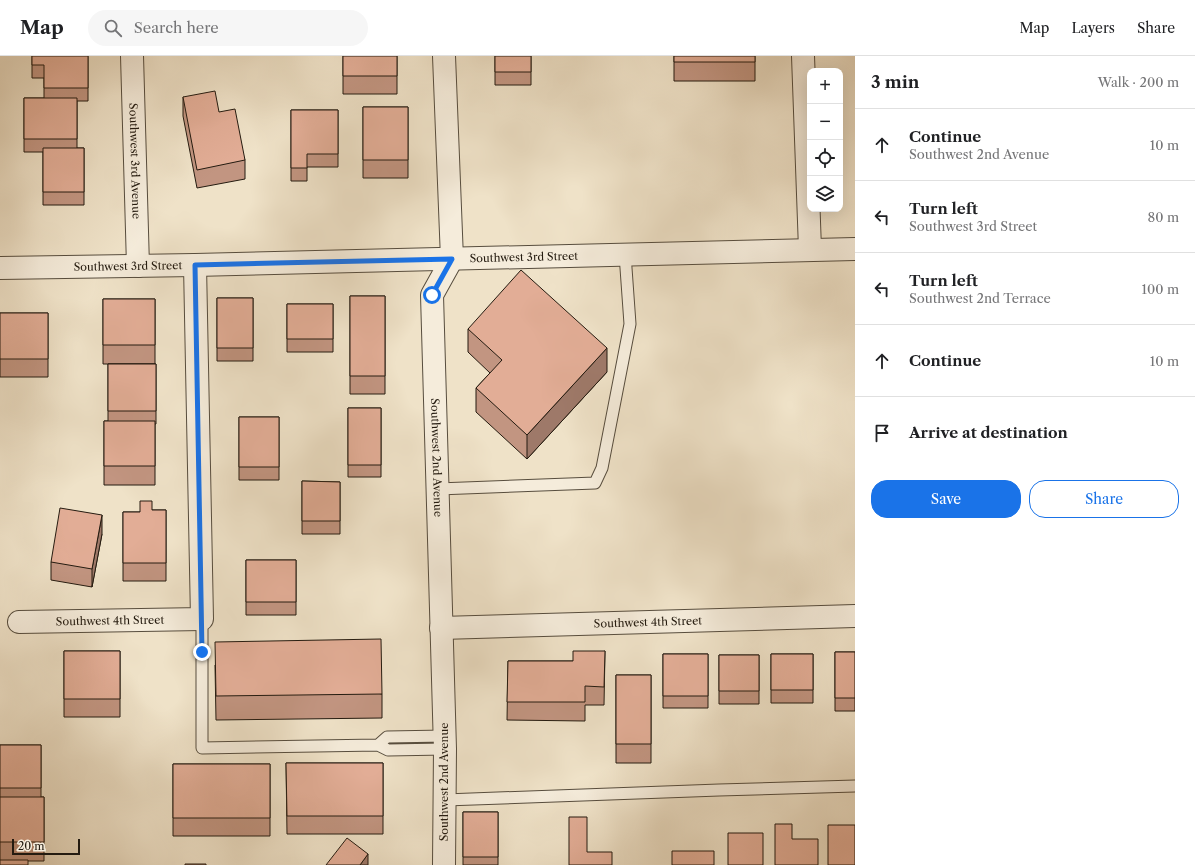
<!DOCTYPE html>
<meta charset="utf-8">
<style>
:root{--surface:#fff;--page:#f6f6f6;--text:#202124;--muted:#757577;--line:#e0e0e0;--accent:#1a73e8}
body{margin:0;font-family:"Libre Caslon Text",serif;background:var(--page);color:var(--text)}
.controls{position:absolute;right:12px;top:12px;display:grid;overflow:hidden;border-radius:8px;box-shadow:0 4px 16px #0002}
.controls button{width:36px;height:36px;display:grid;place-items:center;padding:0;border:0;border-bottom:1px solid var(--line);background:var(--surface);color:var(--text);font:20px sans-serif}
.scale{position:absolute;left:12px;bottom:10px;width:68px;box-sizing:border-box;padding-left:4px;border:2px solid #241b10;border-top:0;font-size:11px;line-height:14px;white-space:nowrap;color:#241b10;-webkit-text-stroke:3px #f5ecdb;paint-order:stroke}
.stop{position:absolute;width:12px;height:12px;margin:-9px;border:3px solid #1a73e8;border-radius:50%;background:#fff}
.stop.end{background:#1a73e8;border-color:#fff;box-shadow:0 1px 4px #0008}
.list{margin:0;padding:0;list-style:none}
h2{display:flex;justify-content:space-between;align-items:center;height:52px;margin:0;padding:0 16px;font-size:17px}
h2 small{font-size:13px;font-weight:400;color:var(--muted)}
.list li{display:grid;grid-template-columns:26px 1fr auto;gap:12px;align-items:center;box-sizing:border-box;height:72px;padding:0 16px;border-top:1px solid var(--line)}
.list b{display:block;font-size:15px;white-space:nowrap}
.list p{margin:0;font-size:13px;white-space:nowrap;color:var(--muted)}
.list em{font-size:13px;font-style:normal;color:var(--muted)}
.actions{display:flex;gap:8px;padding:12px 16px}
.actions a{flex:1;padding:9px 0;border:1px solid var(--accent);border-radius:16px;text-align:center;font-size:14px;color:var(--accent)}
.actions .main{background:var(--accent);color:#fff}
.icon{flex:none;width:22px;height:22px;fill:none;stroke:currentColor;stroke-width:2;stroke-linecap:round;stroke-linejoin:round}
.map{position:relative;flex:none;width:855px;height:809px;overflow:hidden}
header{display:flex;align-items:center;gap:24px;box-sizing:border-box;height:56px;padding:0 20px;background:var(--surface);border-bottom:1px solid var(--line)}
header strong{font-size:19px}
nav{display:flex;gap:22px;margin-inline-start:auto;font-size:14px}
.search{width:280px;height:36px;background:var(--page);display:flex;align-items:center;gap:10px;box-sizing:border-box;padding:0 14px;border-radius:22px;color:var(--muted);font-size:15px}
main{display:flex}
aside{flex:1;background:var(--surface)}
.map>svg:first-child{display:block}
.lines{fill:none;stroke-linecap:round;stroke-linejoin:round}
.lane-casing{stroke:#574d3e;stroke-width:13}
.street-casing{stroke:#574d3e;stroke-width:24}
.lane{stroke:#f5ecdb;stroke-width:11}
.street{stroke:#f5ecdb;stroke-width:22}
.wall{fill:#c29581;stroke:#241b10}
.shaded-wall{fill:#9e7969;stroke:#241b10}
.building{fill:#e2ad96;stroke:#241b10}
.route{stroke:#1a73e8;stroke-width:5}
.labels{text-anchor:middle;stroke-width:3;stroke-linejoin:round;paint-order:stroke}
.street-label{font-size:11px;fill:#241b10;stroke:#f5ecdb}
</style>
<header>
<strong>Map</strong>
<div class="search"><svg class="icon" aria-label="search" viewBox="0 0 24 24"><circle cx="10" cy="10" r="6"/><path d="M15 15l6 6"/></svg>Search here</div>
<nav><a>Map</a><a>Layers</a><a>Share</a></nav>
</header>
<main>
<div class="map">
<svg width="855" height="809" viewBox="0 0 855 809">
<rect width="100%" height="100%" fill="#efe2c8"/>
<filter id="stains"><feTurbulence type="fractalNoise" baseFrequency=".005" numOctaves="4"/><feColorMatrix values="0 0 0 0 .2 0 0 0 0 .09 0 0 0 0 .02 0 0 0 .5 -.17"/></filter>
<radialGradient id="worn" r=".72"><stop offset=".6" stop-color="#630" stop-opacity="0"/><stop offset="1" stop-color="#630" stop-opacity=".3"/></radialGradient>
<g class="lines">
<!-- lane casing -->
<g class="lane-casing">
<path id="lane" d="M 438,433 L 595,427 L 602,412 L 630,268 L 625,198
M 202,563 L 202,692 L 378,689
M 445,680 L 387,681 L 378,689 L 388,694 L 445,693
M 445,744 L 719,734 L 855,730"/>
</g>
<!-- street casing -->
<g class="street-casing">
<g id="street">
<path id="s1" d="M 132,0 L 138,210"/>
<path id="s2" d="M 444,0 L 452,203 L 432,239 L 445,693 L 444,809"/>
<path d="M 803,0 L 810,193"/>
<path id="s3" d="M 0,212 L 195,209 L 855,193"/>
<path id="s4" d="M 19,566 L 202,563 L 195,209"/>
<path id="s5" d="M 441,572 L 855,560"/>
</g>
</g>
<!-- lane -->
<use href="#lane" class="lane"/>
<!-- street -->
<use href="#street" class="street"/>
</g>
<!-- wall -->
<path class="wall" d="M 32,0 L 88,0 L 88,45 L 77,45 L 77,92 L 84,92 L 84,149 L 43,149 L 43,96 L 24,96 L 24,42 L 44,42 L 44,22 L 32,22 Z
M 343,0 L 397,0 L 397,38 L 343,38 Z
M 495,0 L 531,0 L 531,29 L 495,29 Z
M 674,0 L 755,0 L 755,25 L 674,25 Z
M 183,41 L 219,56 L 245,104 L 245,123 L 197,132 L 183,60 Z
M 363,51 L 408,51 L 408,122 L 363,122 Z
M 291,54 L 338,54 L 338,111 L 307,111 L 307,125 L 291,125 Z
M 350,240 L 385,240 L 385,338 L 350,338 Z
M 217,242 L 253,242 L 253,305 L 217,305 Z
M 103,243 L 155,243 L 155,308 L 103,308 Z
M 287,248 L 333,248 L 333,296 L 287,296 Z
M 0,257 L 48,257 L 48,321 L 0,321 Z
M 468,273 L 607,316 L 527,403 L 476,356 L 476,332 L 490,317 L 468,296 Z
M 108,308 L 156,308 L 156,368 L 155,368 L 155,429 L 104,429 L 104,365 L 108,365 Z
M 348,352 L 381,352 L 381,421 L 348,421 Z
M 239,361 L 279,361 L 279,424 L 239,424 Z
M 302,425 L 340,426 L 340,478 L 302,478 Z
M 152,454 L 166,454 L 166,525 L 123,525 L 123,456 L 140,456 Z
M 102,478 L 92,531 L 51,524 L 51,506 Z
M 246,504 L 296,504 L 296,559 L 246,559 Z
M 64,595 L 120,595 L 120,661 L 64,661 Z
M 605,595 L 604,649 L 585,649 L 585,665 L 507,664 L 508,605 L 573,605 Z
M 835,596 L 855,596 L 855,655 L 835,655 Z
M 663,598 L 708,598 L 708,652 L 663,652 Z
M 771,598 L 813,598 L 813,647 L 771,647 Z
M 719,599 L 759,599 L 759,648 L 719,648 Z
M 215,609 L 382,638 L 382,662 L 216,664 Z
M 616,619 L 651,619 L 651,707 L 616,707 Z
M 0,689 L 41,689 L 41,741 L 44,741 L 44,805 L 28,805 L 0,809 Z
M 286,707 L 383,707 L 383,778 L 287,778 Z
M 173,708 L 270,708 L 270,780 L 173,780 Z
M 463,756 L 498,756 L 498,809 L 463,809 Z"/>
<!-- shaded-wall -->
<path class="shaded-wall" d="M 607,292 L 607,316 L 527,403 L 527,379 Z
M 102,459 L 102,478 L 92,531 L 92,513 Z
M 368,798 L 368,809 L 360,809 Z"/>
<!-- building -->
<path class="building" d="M 32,0 L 88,0 L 88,32 L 44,32 L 44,9 L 32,9 Z
M 343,0 L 397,0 L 397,20 L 343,20 Z
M 495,0 L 531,0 L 531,16 L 495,16 Z
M 674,0 L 755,0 L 755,6 L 674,6 Z
M 215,35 L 219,56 L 235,53 L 245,104 L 197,114 L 183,41 Z
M 24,42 L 77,42 L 77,83 L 24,83 Z
M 363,51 L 408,51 L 408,104 L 363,104 Z
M 291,54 L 338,54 L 338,98 L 307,98 L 307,112 L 291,112 Z
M 43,92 L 84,92 L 84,136 L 43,136 Z
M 521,214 L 607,292 L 527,379 L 476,332 L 502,304 L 468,273 Z
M 350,240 L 385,240 L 385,320 L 350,320 Z
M 217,242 L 253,242 L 253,292 L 217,292 Z
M 103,243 L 155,243 L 155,289 L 103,289 Z
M 287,248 L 333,248 L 333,283 L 287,283 Z
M 0,257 L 48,257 L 48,303 L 0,303 Z
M 108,308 L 156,308 L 156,355 L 108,355 Z
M 348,352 L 381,352 L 381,409 L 348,409 Z
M 239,361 L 279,361 L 279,411 L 239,411 Z
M 104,365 L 155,365 L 155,410 L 104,410 Z
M 302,425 L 340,426 L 340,465 L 302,465 Z
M 140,445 L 152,445 L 152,454 L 166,454 L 166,507 L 123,507 L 123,456 L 140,456 Z
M 60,452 L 102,459 L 92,513 L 51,506 Z
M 246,504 L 296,504 L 296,546 L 246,546 Z
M 381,583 L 382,638 L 216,640 L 215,586 Z
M 64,595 L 120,595 L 120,643 L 64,643 Z
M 573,595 L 605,595 L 604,631 L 585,630 L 585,646 L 507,646 L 508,605 L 573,605 Z
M 835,596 L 855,596 L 855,642 L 835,642 Z
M 663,598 L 708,598 L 708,640 L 663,640 Z
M 771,598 L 813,598 L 813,634 L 771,634 Z
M 719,599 L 759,599 L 759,635 L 719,635 Z
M 616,619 L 651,619 L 651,688 L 616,688 Z
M 0,689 L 41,689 L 41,732 L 0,732 Z
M 286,707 L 383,707 L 383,760 L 287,760 Z
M 173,708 L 270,708 L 270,762 L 173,762 Z
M 0,741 L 44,741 L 44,786 L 0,786 Z
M 463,756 L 498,756 L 498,801 L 463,801 Z
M 569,761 L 587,761 L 587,796 L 612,796 L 612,809 L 569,809 Z
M 775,768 L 792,768 L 792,783 L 818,783 L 818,809 L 775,809 Z
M 828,769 L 855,769 L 855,809 L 828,809 Z
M 728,777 L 763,777 L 763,809 L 728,809 Z
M 347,782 L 368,798 L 360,809 L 326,809 Z
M 672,795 L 714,795 L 714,809 L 672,809 Z
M 0,804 L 28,804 L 28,809 L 0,809 Z
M 185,808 L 206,808 L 206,809 L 185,809 Z"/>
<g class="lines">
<!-- route -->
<path class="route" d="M 202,596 L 195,209 L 452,203 L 432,239"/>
</g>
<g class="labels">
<!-- street labels -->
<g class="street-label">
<text dy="4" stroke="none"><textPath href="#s1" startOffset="105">Southwest 3rd Avenue</textPath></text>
<text dy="4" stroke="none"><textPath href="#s3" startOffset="524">Southwest 3rd Street</textPath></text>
<text dy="4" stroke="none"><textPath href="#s3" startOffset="128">Southwest 3rd Street</textPath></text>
<text dy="4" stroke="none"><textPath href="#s2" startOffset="407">Southwest 2nd Avenue</textPath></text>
<text dy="4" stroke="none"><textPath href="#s4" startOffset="91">Southwest 4th Street</textPath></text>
<text dy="4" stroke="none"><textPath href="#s5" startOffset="207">Southwest 4th Street</textPath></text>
<text transform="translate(444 726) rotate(-90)" y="4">Southwest 2nd Avenue</text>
</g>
</g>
<rect width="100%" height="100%" filter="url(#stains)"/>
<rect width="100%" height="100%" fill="url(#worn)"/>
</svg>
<div class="controls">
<button>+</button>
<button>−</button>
<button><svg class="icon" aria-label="locate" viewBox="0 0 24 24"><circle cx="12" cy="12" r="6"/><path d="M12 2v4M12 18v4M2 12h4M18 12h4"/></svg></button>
<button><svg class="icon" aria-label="layers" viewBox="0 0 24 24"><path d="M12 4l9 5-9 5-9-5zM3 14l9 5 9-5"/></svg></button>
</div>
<div class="scale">20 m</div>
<div class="stop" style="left:432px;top:239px"></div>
<div class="stop end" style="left:202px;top:596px"></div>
</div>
<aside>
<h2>3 min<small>Walk · 200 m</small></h2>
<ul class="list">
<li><svg class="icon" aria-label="ahead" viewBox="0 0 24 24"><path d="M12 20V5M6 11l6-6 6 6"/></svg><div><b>Continue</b><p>Southwest 2nd Avenue</p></div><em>10 m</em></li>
<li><svg class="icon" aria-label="left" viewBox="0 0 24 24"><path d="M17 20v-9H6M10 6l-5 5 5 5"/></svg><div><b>Turn left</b><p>Southwest 3rd Street</p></div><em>80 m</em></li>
<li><svg class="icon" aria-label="left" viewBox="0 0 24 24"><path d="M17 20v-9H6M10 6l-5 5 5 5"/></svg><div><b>Turn left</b><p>Southwest 2nd Terrace</p></div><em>100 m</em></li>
<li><svg class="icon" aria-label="ahead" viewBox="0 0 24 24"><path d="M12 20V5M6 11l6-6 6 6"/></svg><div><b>Continue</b></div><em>10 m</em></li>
<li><svg class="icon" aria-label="arrive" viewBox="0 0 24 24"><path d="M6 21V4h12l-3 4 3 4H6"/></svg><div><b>Arrive at destination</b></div></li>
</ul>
<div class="actions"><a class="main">Save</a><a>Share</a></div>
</aside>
</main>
